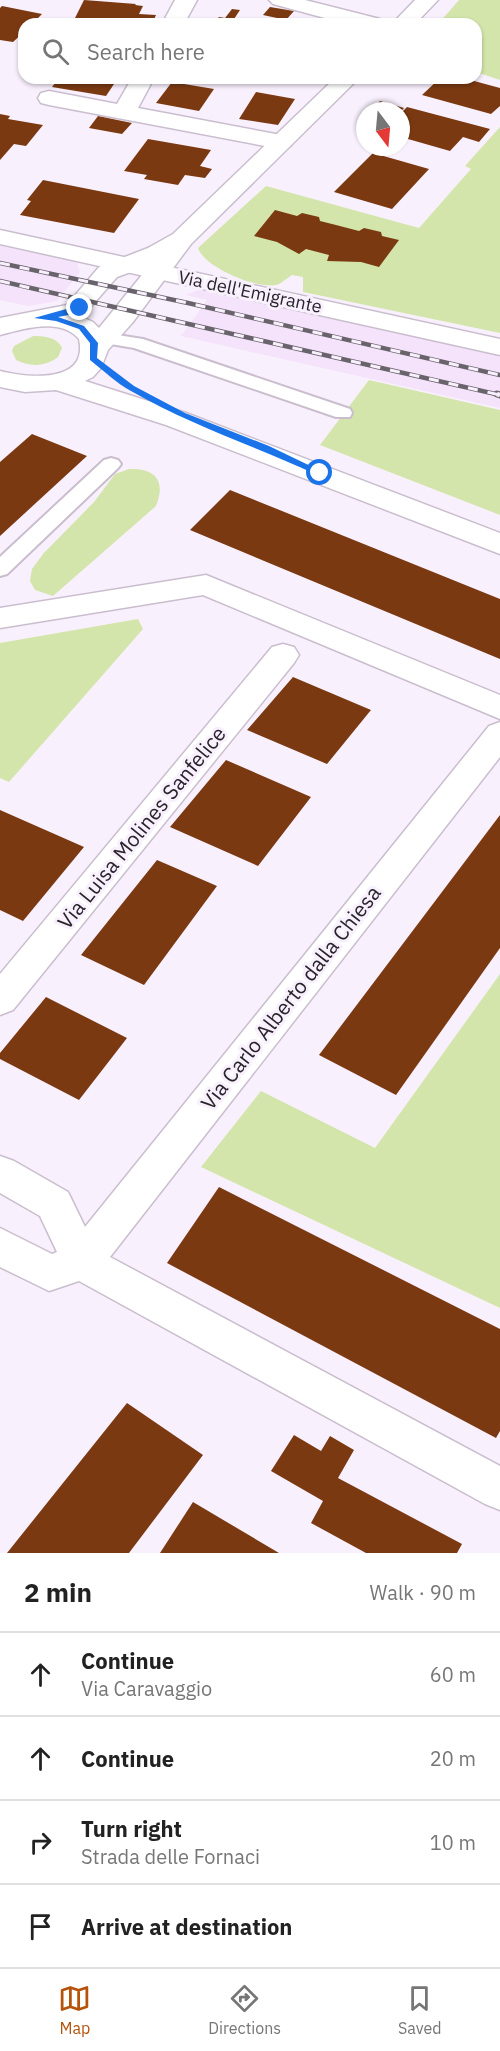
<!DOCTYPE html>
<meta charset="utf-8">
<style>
:root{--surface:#fff;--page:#f6f6f6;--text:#222;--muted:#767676;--line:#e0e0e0;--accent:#b45309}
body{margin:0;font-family:"IBM Plex Sans",sans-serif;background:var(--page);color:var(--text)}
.compass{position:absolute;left:356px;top:102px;width:54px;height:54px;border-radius:50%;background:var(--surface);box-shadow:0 2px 4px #0004;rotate:164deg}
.stop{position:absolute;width:18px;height:18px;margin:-14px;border:4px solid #1a73e8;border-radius:50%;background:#fff}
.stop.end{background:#1a73e8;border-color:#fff;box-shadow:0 2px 6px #0008}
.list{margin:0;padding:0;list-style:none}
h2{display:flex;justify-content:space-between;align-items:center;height:78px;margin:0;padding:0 24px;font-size:26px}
h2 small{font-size:20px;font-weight:400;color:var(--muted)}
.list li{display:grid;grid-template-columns:39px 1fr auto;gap:18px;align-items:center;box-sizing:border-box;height:84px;padding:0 24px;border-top:2px solid var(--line)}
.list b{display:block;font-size:22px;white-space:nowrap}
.list p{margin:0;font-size:20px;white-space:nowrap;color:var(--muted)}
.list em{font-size:20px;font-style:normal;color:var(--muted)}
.icon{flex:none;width:33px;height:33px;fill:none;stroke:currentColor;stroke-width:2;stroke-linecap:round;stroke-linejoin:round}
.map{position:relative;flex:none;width:500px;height:1553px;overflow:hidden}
.search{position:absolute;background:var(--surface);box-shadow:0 2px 4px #0004;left:18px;right:18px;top:18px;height:66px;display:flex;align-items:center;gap:15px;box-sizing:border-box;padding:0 21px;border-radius:18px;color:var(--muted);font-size:22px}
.sheet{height:414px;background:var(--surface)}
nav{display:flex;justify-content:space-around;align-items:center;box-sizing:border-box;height:84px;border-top:2px solid var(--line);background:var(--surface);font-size:16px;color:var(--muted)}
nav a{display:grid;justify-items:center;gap:3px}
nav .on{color:var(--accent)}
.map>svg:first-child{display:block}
.built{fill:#f4e3fa}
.green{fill:#d3e5aa}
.building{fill:#7b3911}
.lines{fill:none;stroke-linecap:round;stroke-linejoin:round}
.service-casing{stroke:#cabece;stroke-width:4}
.minor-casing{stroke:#cabece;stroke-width:3}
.tertiary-casing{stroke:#cabece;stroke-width:3}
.service{fill:#fff;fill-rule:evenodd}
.minor{fill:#fff;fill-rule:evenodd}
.tertiary{fill:#fff;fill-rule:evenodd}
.rail-far1-casing{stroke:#69636b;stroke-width:4.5}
.rail-casing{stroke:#69636b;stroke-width:7}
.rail-far1{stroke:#f9f0fd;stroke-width:3;stroke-dasharray:10;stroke-linecap:butt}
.rail{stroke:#f9f0fd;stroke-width:4.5;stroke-dasharray:13;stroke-linecap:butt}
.route{fill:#1a73e8}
.labels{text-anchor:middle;stroke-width:6;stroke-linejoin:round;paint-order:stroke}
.far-street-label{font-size:18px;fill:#28242a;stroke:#f9f0fd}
.street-label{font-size:21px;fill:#28242a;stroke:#f9f0fd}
</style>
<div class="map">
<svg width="500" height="1553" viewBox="0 0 500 1553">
<rect width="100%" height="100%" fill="#f9f0fd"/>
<!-- built -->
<path class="built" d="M 0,245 L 76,261 L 80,272 L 57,301 L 28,306 L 0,300 Z
M 203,288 L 500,355 L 500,408 L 181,336 L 207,300 L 186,295 Z"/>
<!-- green -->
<path class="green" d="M 459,0 L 500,0 L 500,80 L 476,72 L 476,24 L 438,24 Z
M 500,127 L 500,333 L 303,292 L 303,277 L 292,275 C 287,278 281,284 276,285 C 256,289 204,267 198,248 L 266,186 L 419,228 L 471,169 L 465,166 Z
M 33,336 C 44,336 57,337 62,348 L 58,357 C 45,367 30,367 16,360 L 12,351 L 14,346 Z
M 369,380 L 500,410 L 500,515 L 320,445 Z
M 129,469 C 156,468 166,481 156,506 L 53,596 L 35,590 L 30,581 L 32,569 L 43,554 L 94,502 L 115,474 Z
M 138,619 L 143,629 L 9,782 L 0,778 L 0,643 Z
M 500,974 L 500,1308 L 201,1167 L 261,1091 L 375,1148 Z"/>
<!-- building -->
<path class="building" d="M 84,0 L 136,4 L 135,5 L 143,6 L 139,14 L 156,15 L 152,24 L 72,24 Z
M 2,6 L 42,14 L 32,24 L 24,24 L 24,32 L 13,42 L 0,40 L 0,8 Z
M 270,7 L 294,11 L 286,20 L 263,15 Z
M 232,9 L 240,10 L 234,19 L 255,24 L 213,24 L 219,17 L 225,18 Z
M 59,78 L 118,78 L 106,96 L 52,87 Z
M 182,78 L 209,78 L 205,83 Z
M 440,78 L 463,78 L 500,88 L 500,106 L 491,114 L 422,95 Z
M 172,82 L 214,89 L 199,111 L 156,103 Z
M 256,92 L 295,99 L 278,125 L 239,119 Z
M 380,101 L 397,106 L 404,108 L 401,111 L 372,109 Z
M 407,107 L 475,125 L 490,129 L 479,142 L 463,137 L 450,151 L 401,137 L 401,113 Z
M 0,114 L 10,116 L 8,119 L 43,125 L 26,146 L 14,144 L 0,160 Z
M 98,116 L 132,123 L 122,134 L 89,128 Z
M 148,139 L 211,150 L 200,166 L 212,169 L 205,178 L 185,175 L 178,185 L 144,179 L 147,175 L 124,171 Z
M 373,153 L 429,169 L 392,209 L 334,192 Z
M 43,180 L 139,199 L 114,233 L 20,215 L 31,201 L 27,200 Z
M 275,210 L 297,216 L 302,213 L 319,217 L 320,221 L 336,225 L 359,231 L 364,228 L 381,232 L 382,236 L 399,240 L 379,267 L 361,262 L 327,261 L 329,255 L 306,249 L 299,254 L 277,242 L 254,236 Z
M 32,434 L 87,456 L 0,536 L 0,462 Z
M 230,490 L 500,599 L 500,659 L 190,530 Z
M 293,677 L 371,710 L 327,764 L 247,730 Z
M 226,760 L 311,797 L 258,866 L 170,827 Z
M 0,810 L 84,847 L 23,921 L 0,910 Z
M 500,815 L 500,948 L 396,1095 L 319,1055 Z
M 157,860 L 217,886 L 144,985 L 81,955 Z
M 46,997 L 127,1038 L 79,1100 L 0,1059 L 0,1053 Z
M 219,1187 L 500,1329 L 500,1431 L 496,1438 L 167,1263 Z
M 127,1403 L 203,1455 L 129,1553 L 7,1553 Z
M 294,1435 L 321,1451 L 330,1436 L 354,1450 L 338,1478 L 462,1544 L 457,1553 L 366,1553 L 311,1523 L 323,1501 L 271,1471 Z
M 193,1502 L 279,1553 L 160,1553 Z"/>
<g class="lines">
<!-- service casing -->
<g class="service-casing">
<path id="service" d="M 105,333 L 143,339 L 350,409 L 352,413 L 350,417 L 336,417 L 134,348 L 99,342 L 96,338 L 99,334 Z
M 111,458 L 118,460 L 121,464 L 118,468 L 7,574 L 0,576 L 0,557 L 104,460 Z"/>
</g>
<!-- minor casing -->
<g class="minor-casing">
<path id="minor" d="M 175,0 L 197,0 L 184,24 L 162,24 Z
M 269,0 L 305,0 L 380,19 L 383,24 L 347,24 L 273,4 Z
M 132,78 L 154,78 L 138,108 L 281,135 L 289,137 L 293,142 L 289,147 L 281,149 L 49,105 L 41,103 L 38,98 L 41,93 L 49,91 L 117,104 Z
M 0,230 L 500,339 L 500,355 L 0,244 Z
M 206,575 L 500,695 L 500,719 L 203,595 L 0,628 L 0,608 Z
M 283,644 L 294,647 L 299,655 L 294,663 L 13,1010 L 0,1015 L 0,974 L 272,647 Z
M 500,722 L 500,757 L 110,1257 L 500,1466 L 500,1510 L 485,1504 L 79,1281 L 49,1291 L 0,1267 L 0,1228 L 52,1254 L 57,1252 L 40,1216 L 0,1193 L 0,1156 L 14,1161 L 68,1192 L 85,1227 L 489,726 Z"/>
</g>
<!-- tertiary casing -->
<g class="tertiary-casing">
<path id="tertiary" d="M 415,0 L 438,0 L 415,24 L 392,24 Z
M 335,78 L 359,78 L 191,244 L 133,322 L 108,350 L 101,368 L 93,377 L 85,381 L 186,413 L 500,533 L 500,554 L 166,425 L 56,390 L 25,392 L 0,387 L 0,371 C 28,378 89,384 79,339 C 60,317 24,329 0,335 L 0,318 L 67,305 L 99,267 L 148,248 L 173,234 ZM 150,265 L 99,328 L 93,322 L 82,317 L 117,277 Z"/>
</g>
<!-- service -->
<use href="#service" class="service"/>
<!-- minor -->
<use href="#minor" class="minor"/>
<!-- tertiary -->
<use href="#tertiary" class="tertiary"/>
<!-- rail-far1 casing -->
<g class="rail-far1-casing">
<path id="rail-far1" d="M 0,263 L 188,303 L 500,375
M 0,281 L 500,395"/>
</g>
<!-- rail casing -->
<g class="rail-casing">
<path id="rail" d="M 497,394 L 500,395"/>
</g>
<!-- rail-far1 -->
<use href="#rail-far1" class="rail-far1"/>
<!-- rail -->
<use href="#rail" class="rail"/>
</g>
<!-- route -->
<path class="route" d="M 77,306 L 84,308 L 74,314 L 58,317 L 84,326 L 98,343 L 97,358 L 134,386 L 185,413 L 269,446 L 323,472 L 323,475 L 317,475 C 255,446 190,425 131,391 C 116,383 103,370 90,360 L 90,343 L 79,329 L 56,321 L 34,318 Z"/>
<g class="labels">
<!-- far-street labels -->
<g class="far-street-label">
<text transform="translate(250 292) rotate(12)" y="6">Via dell'Emigrante</text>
</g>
<!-- street labels -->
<g class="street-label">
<text transform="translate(142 828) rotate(-51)" y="7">Via Luisa Molines Sanfelice</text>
<text transform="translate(291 998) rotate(-52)" y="7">Via Carlo Alberto dalla Chiesa</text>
</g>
</g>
</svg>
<svg class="compass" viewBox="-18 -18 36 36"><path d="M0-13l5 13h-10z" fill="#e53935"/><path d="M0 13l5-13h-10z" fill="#767676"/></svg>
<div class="stop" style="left:320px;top:473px"></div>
<div class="stop end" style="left:80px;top:308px"></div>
<div class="search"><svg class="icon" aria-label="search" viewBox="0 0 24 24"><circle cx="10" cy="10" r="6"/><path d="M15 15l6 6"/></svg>Search here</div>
</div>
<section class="sheet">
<h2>2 min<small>Walk · 90 m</small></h2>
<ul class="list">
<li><svg class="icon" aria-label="ahead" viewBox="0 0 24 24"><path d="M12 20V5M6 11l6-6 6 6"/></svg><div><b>Continue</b><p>Via Caravaggio</p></div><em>60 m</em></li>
<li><svg class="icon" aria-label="ahead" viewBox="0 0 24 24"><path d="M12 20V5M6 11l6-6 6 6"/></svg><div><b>Continue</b></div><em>20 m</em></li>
<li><svg class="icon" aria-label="right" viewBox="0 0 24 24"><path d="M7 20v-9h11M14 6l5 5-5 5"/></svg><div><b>Turn right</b><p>Strada delle Fornaci</p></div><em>10 m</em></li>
<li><svg class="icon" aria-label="arrive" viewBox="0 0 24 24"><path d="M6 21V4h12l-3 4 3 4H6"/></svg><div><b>Arrive at destination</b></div></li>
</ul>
</section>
<nav>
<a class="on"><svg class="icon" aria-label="map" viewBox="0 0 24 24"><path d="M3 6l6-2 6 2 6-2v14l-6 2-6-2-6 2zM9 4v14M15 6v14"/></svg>Map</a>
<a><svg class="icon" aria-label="directions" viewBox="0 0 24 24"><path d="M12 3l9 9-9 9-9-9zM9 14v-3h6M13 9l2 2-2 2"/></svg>Directions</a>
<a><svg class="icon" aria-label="saved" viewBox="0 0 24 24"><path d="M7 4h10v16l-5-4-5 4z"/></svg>Saved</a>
</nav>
